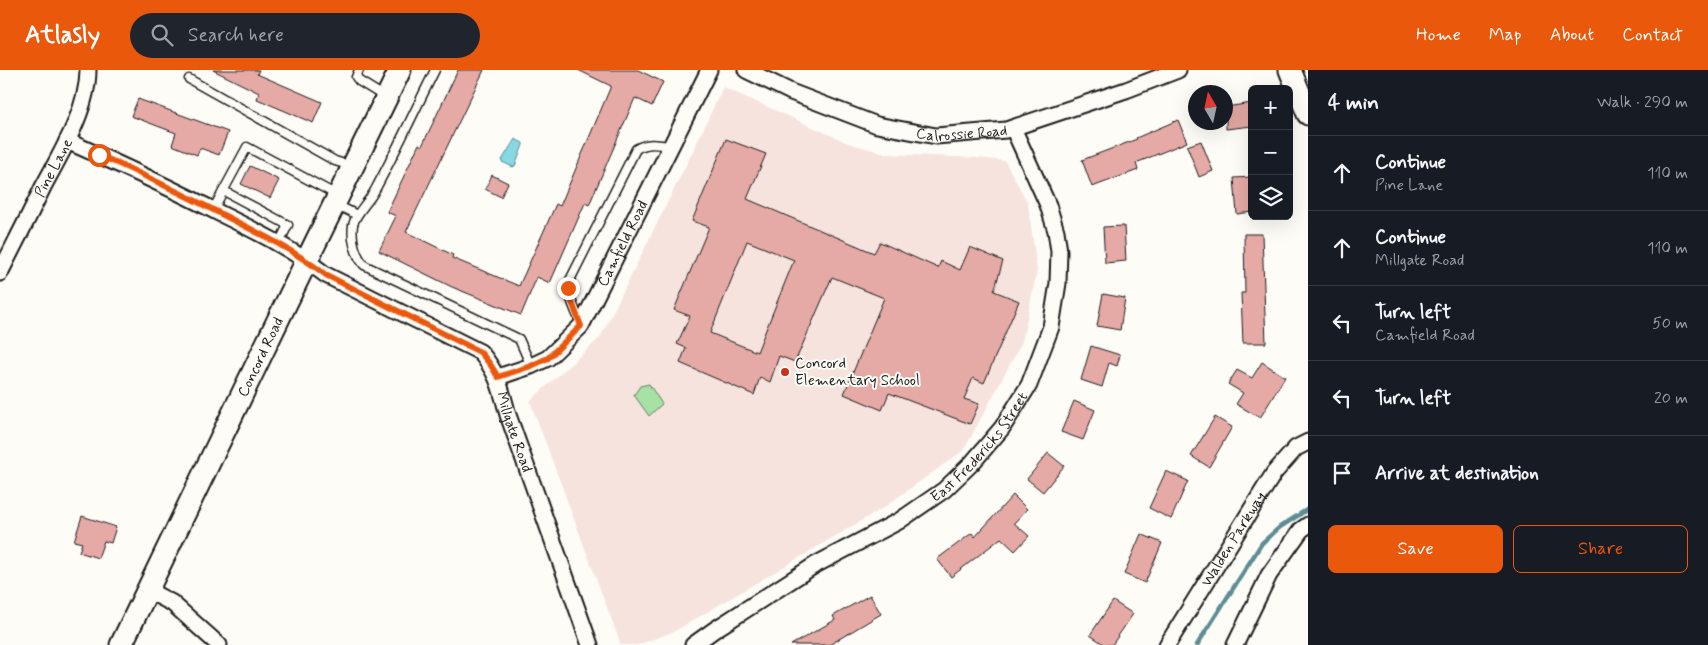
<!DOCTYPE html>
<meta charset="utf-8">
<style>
:root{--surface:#171b24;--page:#20242c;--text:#f1f3f6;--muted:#9ea1a6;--line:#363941;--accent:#ea580c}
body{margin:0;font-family:Mynerve,sans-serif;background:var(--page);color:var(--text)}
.controls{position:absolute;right:15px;top:15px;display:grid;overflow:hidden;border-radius:8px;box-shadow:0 5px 20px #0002}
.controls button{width:45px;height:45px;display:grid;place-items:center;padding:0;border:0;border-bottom:1px solid var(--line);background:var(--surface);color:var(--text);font:25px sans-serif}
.compass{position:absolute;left:1188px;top:15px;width:45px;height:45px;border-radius:50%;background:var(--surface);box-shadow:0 5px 20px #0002;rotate:351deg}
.stop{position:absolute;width:15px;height:15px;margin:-11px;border:4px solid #ea580c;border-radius:50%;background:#fff}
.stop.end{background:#ea580c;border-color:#fff;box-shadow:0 1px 5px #0008}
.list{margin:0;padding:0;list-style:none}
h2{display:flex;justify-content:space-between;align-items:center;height:65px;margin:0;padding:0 20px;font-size:21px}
h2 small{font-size:16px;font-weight:400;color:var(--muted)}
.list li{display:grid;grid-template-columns:32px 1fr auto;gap:15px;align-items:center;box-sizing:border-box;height:75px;padding:0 20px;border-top:1px solid var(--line)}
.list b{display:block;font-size:19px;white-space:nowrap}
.list p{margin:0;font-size:16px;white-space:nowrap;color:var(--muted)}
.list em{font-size:16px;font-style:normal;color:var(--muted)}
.actions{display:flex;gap:10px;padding:15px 20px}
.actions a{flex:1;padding:11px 0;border:1px solid var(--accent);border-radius:8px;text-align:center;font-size:18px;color:var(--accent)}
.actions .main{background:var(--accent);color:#fff}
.icon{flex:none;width:28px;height:28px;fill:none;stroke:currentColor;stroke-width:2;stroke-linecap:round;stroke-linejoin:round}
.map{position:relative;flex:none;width:1308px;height:575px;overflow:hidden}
header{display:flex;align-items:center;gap:30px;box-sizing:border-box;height:70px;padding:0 25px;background:var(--accent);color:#fff}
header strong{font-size:24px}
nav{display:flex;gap:28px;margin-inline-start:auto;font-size:18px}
.search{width:350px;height:45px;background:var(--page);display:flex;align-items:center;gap:12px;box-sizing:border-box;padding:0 18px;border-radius:28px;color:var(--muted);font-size:19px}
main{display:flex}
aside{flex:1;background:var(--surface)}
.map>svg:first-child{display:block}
.built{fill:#f6e3de}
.green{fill:#a6e1a6;stroke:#617e61}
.water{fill:#88d8e3;stroke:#5d8d93}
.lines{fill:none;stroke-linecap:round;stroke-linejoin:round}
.stream{stroke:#5d8d93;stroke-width:4.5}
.building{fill:#e5aaa5;stroke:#1c1c1c;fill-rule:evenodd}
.lane-casing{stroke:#1c1c1c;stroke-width:11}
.street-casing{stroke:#1c1c1c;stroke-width:19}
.secondary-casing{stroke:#1c1c1c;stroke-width:25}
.lane{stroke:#fdfcf7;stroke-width:8}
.street{stroke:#fdfcf7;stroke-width:15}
.secondary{stroke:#fdfcf7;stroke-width:21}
.route{stroke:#ea580c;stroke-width:6}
.poi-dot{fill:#c8321e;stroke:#fdfcf7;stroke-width:2}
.labels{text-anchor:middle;stroke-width:4;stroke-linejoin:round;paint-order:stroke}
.street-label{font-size:15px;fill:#1c1c1c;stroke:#fdfcf7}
.poi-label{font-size:15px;fill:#1c1c1c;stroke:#fdfcf7;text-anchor:start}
</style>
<header>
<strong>Atlasly</strong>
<div class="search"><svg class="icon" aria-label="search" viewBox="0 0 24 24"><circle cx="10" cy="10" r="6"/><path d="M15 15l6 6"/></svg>Search here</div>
<nav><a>Home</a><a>Map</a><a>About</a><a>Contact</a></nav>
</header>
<main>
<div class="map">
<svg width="1308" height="575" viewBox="0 0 1308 575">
<rect width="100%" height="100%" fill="#fdfcf7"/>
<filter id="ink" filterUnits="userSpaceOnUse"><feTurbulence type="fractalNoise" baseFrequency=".02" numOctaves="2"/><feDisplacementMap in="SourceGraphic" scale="10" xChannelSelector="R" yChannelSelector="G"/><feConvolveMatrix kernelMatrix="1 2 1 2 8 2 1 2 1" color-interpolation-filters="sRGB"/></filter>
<g filter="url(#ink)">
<!-- built -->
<path class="built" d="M 723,17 L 848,73 L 888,84 L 978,88 L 1005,91 L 1028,133 L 1037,201 L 1022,272 L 964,380 L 883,438 L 675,561 L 638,575 L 621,575 L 530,331 L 600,268 L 693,81 Z"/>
<!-- green -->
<path class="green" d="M 649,314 L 662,334 L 649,346 L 634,325 L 640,316 Z"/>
<!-- water -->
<path class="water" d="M 515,69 L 523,73 L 523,75 L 515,96 L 513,97 L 502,92 L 502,90 Z"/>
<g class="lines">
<!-- stream -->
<path class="stream" d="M 1197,575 L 1262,473 L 1280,457 L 1308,439"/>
</g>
<!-- building -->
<path class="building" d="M 213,0 L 259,0 L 257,4 L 322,32 L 313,53 L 257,29 L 259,23 Z
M 458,0 L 484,0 L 406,162 L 453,185 L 452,188 L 519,216 L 556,134 L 560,136 L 611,16 L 578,0 L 638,0 L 663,12 L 652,36 L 635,28 L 589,135 L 585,133 L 550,213 L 537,207 L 521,245 L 452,217 L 379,181 L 396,146 L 387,142 L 419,74 L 422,76 Z
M 138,29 L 228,62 L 219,85 L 200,78 L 197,85 L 172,75 L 176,63 L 131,46 Z
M 1252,33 L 1252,56 L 1226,59 L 1226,37 Z
M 1178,50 L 1187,72 L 1136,93 L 1138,100 L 1092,117 L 1082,90 L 1137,69 L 1136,68 Z
M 726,69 L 766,84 L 747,129 L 874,183 L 880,172 L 938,198 L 941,191 L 960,200 L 970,177 L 1003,191 L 994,221 L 1019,231 L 984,313 L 973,308 L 964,329 L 979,334 L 970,354 L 889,323 L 882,340 L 844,324 L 884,228 L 832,207 L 795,292 L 779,286 L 770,312 L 760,307 L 754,325 L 680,293 L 686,278 L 677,274 L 690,246 L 674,240 L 709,157 L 692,151 ZM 747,171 L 794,190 L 757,282 L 710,263 Z
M 1201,71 L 1213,101 L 1199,107 L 1187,76 Z
M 250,96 L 279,110 L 270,128 L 241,114 Z
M 492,105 L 508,113 L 501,127 L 485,119 Z
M 1252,107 L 1252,142 L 1237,144 L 1234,108 Z
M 1124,156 L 1126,191 L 1105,193 L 1103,157 Z
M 1244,164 L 1262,164 L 1266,273 L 1243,273 L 1241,223 L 1245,223 Z
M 1103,224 L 1125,228 L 1120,260 L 1097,256 Z
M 1091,276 L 1120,285 L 1117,296 L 1109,293 L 1102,317 L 1081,310 Z
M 1262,292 L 1285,307 L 1260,348 L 1236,334 L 1243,323 L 1228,314 L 1237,300 L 1252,308 Z
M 1074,331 L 1095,340 L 1083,370 L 1061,362 Z
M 1215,347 L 1232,357 L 1209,397 L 1191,386 Z
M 1048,383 L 1064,396 L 1043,422 L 1027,409 Z
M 1166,401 L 1188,411 L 1171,449 L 1149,438 Z
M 1013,425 L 1027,439 L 1014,453 L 1029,466 L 1015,481 L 1001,468 L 951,507 L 937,489 L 972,463 L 975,467 Z
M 82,446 L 116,457 L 111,473 L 104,471 L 98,488 L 79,482 L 82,473 L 74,471 Z
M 1141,464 L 1162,473 L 1145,513 L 1124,504 Z
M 870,525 L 881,544 L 829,575 L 791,575 L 835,550 L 833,546 Z
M 1113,531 L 1133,544 L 1112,575 L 1105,575 L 1090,565 Z"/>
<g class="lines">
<!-- lane casing -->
<g class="lane-casing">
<path id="lane" d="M 359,0 L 356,7 L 359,11 L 385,27
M 435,0 C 415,40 396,81 375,120 C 369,132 356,142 353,155 C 351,169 355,184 364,195 L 519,269 L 531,296
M 189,9 L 335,91 L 351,96
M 224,121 L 288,155 L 279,173
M 337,135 L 357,145
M 213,140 L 247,77 L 337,125
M 581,254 C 575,239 567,226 570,210 L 636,79 C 647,72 657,74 670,76"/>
</g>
<!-- street casing -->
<g class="street-casing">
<g id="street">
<path id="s1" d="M 746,0 L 791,22 L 877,55 L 936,66 L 1006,60 L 1126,20 L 1178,0"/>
<path id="s2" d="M 67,71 C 119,94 171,118 221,144 C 258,162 294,180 326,205 L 480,282 C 498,303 501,319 508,345 L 590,575"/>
<path id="s3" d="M 0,203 C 14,175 29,146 43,117 C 61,83 88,39 88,0"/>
<path id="s4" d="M 498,307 L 531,296 L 548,288 L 581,256 L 709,0"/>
<path d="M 147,520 L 172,533 L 219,575"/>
<path id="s5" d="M 693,575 L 714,560 L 815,495 L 899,451 L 944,420 L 972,393 L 1002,358 L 1029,315 L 1051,257 L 1058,213 L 1059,181 L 1056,161 L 1048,135 L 1013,58"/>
<path id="s6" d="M 1167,575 L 1274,403 L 1296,378 L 1308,372"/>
<path d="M 1235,575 L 1269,505 L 1301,460 L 1308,455"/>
</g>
</g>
<!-- secondary casing -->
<g class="secondary-casing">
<g id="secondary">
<path d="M 1290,0 L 1308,44"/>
<path id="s7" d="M 121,575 L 307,190 L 400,0"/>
</g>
</g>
<!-- lane -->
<use href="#lane" class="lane"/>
<!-- street -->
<use href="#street" class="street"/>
<!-- secondary -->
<use href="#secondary" class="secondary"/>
</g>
</g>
<g class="lines" filter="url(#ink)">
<!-- route -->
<path class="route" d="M 99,85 C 142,104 185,125 227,147 C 261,164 295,181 326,205 L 480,282 L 490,294 L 498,307 L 531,296 L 548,288 L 581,256 L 570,227 L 568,218"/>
</g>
<!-- markers -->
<circle class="poi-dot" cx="785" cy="302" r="5"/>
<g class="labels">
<!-- street labels -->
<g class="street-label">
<text dy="5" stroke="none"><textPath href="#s1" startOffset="228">Calrossie Road</textPath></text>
<text dy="5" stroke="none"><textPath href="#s3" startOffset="118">Pine Lane</textPath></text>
<text dy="5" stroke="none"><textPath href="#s4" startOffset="192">Camfield Road</textPath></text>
<text dy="5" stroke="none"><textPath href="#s7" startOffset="320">Concord Road</textPath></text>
<text dy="5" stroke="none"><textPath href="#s2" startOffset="552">Millgate Road</textPath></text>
<text dy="5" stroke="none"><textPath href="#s5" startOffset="351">East Fredericks Street</textPath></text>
<text dy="5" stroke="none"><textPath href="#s6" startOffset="125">Walden Parkway</textPath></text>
</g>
<!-- poi labels -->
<g class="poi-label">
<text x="795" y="298">Concord<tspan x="795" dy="17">Elementary School</tspan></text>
</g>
</g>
</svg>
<div class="controls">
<button>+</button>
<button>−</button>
<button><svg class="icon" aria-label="layers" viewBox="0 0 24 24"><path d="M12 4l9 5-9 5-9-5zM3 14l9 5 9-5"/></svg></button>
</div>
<svg class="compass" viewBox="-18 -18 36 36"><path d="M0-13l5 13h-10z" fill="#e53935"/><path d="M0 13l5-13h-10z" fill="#9ea1a6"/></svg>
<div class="stop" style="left:99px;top:85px"></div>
<div class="stop end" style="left:568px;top:218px"></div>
</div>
<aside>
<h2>4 min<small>Walk · 290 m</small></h2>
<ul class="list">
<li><svg class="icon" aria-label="ahead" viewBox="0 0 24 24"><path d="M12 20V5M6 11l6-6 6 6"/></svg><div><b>Continue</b><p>Pine Lane</p></div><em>110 m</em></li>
<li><svg class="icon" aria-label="ahead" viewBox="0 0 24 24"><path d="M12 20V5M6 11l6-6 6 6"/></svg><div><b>Continue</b><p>Millgate Road</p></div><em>110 m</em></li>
<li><svg class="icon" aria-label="left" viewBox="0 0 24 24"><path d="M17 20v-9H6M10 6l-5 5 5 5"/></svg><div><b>Turn left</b><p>Camfield Road</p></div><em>50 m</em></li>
<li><svg class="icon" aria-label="left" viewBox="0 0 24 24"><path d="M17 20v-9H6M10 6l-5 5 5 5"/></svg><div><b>Turn left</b></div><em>20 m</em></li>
<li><svg class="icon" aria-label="arrive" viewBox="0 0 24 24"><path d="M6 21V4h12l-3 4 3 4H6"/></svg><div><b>Arrive at destination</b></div></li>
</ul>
<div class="actions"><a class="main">Save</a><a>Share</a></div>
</aside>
</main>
